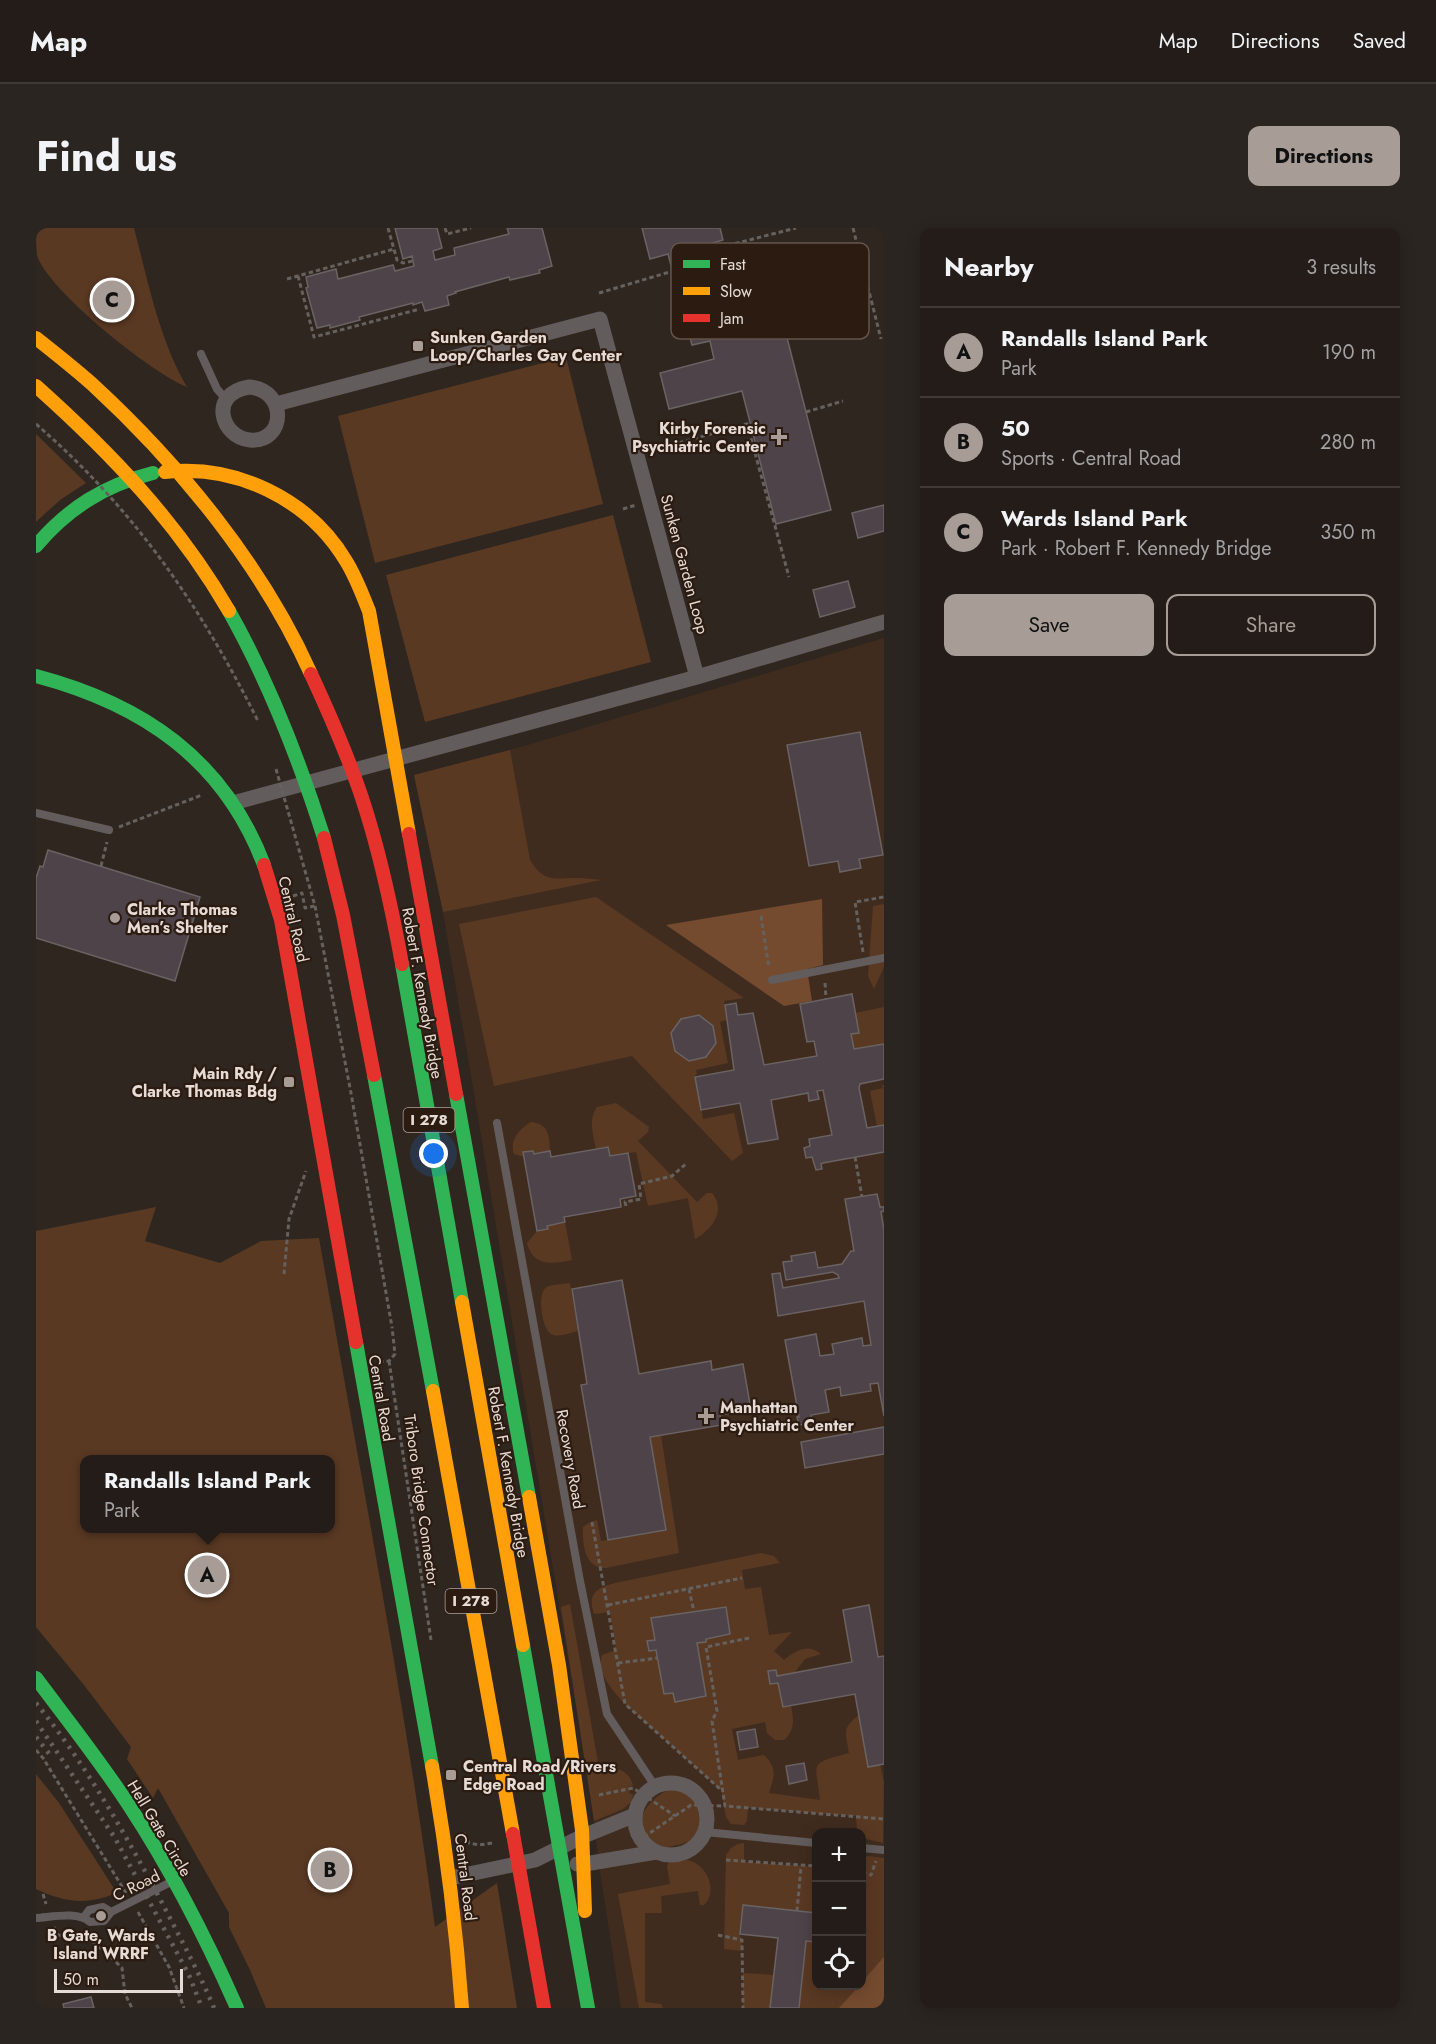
<!DOCTYPE html>
<meta charset="utf-8">
<style>
:root{--surface:#231c18;--page:#2b2521;--text:#f1f3f6;--muted:#a3a1a2;--line:#403a37;--accent:#a79c96}
body{margin:0;font-family:Jost,sans-serif;background:var(--page);color:var(--text)}
.controls{position:absolute;right:18px;bottom:18px;display:grid;overflow:hidden;border-radius:12px;box-shadow:0 3px 15px #0003}
.controls button{width:54px;height:54px;display:grid;place-items:center;padding:0;border:0;border-bottom:2px solid var(--line);background:var(--surface);color:var(--text);font:30px sans-serif}
.scale{position:absolute;left:18px;bottom:15px;width:129px;box-sizing:border-box;padding-left:6px;border:3px solid #e7dbd5;border-top:0;font-size:16px;line-height:21px;white-space:nowrap;color:#e7dbd5;-webkit-text-stroke:4px #2b1b11;paint-order:stroke}
.you{position:absolute;left:398px;top:926px;width:21px;height:21px;margin:-15px;border:4px solid #fff;border-radius:50%;background:#1a73e8;box-shadow:0 0 0 9px #1a73e833}
.badge{display:grid;place-items:center;width:39px;height:39px;border-radius:50%;background:var(--accent);color:#111;font-size:20px;font-weight:700}
.pin{position:absolute;translate:-50% -50%;border:3px solid #fff;box-shadow:0 2px 6px #0006}
.popup{position:absolute;left:44px;top:1227px;width:255px;height:78px;box-sizing:border-box;display:grid;place-content:center;border-radius:12px;background:var(--surface);filter:drop-shadow(0 2px 4px #0005);font-size:20px;white-space:nowrap;color:var(--muted)}
.popup b{font-size:22px;color:var(--text)}
.popup::after{content:'';position:absolute;left:50%;top:100%;margin-left:-12px;border:12px solid transparent;border-top-color:var(--surface)}
.list{margin:0;padding:0;list-style:none}
h2{display:flex;justify-content:space-between;align-items:center;height:78px;margin:0;padding:0 24px;font-size:26px}
h2 small{font-size:20px;font-weight:400;color:var(--muted)}
.list li{display:grid;grid-template-columns:39px 1fr auto;gap:18px;align-items:center;box-sizing:border-box;height:90px;padding:0 24px;border-top:2px solid var(--line)}
.list b{display:block;font-size:22px;white-space:nowrap}
.list p{margin:0;font-size:20px;white-space:nowrap;color:var(--muted)}
.list em{font-size:20px;font-style:normal;color:var(--muted)}
.actions{display:flex;gap:12px;padding:18px 24px}
.actions a{flex:1;padding:14px 0;border:2px solid var(--accent);border-radius:12px;text-align:center;font-size:21px;color:var(--accent)}
.actions .main{background:var(--accent);color:#111}
.icon{flex:none;width:33px;height:33px;fill:none;stroke:currentColor;stroke-width:2;stroke-linecap:round;stroke-linejoin:round}
.map{position:relative;flex:none;width:848px;height:1780px;overflow:hidden;border-radius:12px}
header{display:flex;align-items:center;gap:36px;box-sizing:border-box;height:84px;padding:0 30px;background:var(--surface);border-bottom:2px solid var(--line)}
header strong{font-size:28px}
nav{display:flex;gap:33px;margin-inline-start:auto;font-size:21px}
.intro{display:flex;align-items:center;justify-content:space-between;box-sizing:border-box;height:144px;padding:0 36px}
h1{margin:0;font-size:42px}
.button{padding:15px 27px;border-radius:12px;background:var(--accent);color:#111;font-size:21px;font-weight:700}
main{display:flex;gap:36px;padding:0 36px}
aside{flex:1;background:var(--surface);border-radius:12px;box-shadow:0 3px 15px #0003}
.map>svg:first-child{display:block}
.built{fill:#402c1f;fill-rule:evenodd}
.green{fill:#5a3923;fill-rule:evenodd}
.forest{fill:#754b2f}
.building{fill:#4e4348;stroke:#6a6364;stroke-width:1.5}
.lines{fill:none;stroke-linecap:round;stroke-linejoin:round}
.path{stroke:#65615e;stroke-width:3;stroke-dasharray:4.5 3;stroke-linecap:butt}
.lane{stroke:#625d5c;stroke-width:8}
.street{stroke:#625d5c;stroke-width:15}
.fast{stroke:#30b455;stroke-width:14}
.slow{stroke:#ff9f0a;stroke-width:14}
.jam{stroke:#e5322d;stroke-width:14}
.rail{stroke:#66605d;stroke-width:4.5;stroke-dasharray:3 6;stroke-linecap:butt}
.path-bridge{stroke:#65615e;stroke-width:3;stroke-dasharray:4.5 3;stroke-linecap:butt}
.fast-bridge{stroke:#30b455;stroke-width:14}
.slow-bridge{stroke:#ff9f0a;stroke-width:14}
.jam-bridge{stroke:#e5322d;stroke-width:14}
.poi-dot{fill:#a79c96;stroke:#2b1b11;stroke-width:2}
.labels{text-anchor:middle;stroke-width:4.5;stroke-linejoin:round;paint-order:stroke}
.shield{fill:#2b1b11;stroke:#afa19a;stroke-width:1.5}
.shield-label{font-size:15px;font-weight:bold;fill:#e7dbd5}
.poi-label{font-size:16px;font-weight:bold;fill:#e7dbd5;stroke:#2b1b11;text-anchor:start}
.street-label{font-size:16px;fill:#e7dbd5;stroke:#2b1b11}
.key{fill:#2b1b11;stroke:#63554c;stroke-width:1.5}
.key-label{font-size:16px;fill:#e7dbd5}
</style>
<header>
<strong>Map</strong>
<nav><a>Map</a><a>Directions</a><a>Saved</a></nav>
</header>
<div class="intro"><h1>Find us</h1><a class="button">Directions</a></div>
<main>
<div class="map">
<svg width="848" height="1780" viewBox="0 0 848 1780">
<rect width="100%" height="100%" fill="#2f2620"/>
<!-- built -->
<path class="built" d="M 848,410 L 848,1731 L 805,1780 L 585,1780 L 563,1636 L 555,1568 L 440,877 L 407,684 L 378,547 L 492,517 ZM 780,1604 L 826,1604 L 826,1758 L 780,1758 Z"/>
<!-- green -->
<path class="green" d="M 0,0 L 98,0 C 112,53 123,111 151,159 C 117,146 11,62 1,27 C 0,19 0,8 0,0 Z
M 530,129 L 567,276 L 339,335 L 302,188 Z
M 0,206 L 50,255 L 24,272 L 0,294 Z
M 577,287 L 615,434 L 389,494 L 350,347 Z
M 474,522 L 494,632 C 509,655 516,650 541,650 C 549,650 557,651 565,652 L 407,684 L 378,547 Z
M 560,669 L 708,770 L 688,773 L 691,792 L 684,794 L 692,835 L 660,842 L 661,846 L 659,847 L 667,891 L 698,885 L 707,925 L 696,933 L 596,828 L 458,858 L 423,696 ZM 663,787 L 677,798 L 653,833 L 639,823 L 635,805 L 645,791 Z
M 848,676 L 848,739 L 838,761 L 832,748 L 837,678 Z
M 848,779 L 848,816 L 818,821 L 815,806 L 823,805 L 819,785 Z
M 846,857 L 848,857 L 848,897 L 841,898 L 834,863 L 847,860 Z
M 580,875 L 613,899 L 612,904 L 602,913 L 661,974 L 671,965 L 676,965 C 691,983 675,1002 659,1011 L 652,970 L 612,978 L 600,924 L 574,928 L 572,919 L 560,921 C 557,906 552,892 561,879 Z
M 495,894 C 513,896 513,907 514,923 L 498,926 L 497,923 L 487,924 L 488,929 L 478,926 C 473,913 483,901 495,894 Z
M 120,979 L 109,1013 L 184,1035 L 225,1013 L 283,1010 C 323,1239 368,1468 399,1699 L 461,1655 L 481,1780 L 230,1780 L 214,1742 L 193,1699 L 193,1685 L 122,1560 L 117,1570 L 91,1531 L 95,1519 L 48,1457 L 0,1399 L 0,1003 ZM 48,1232 L 294,1232 L 294,1300 L 48,1300 Z
M 529,994 L 536,1032 C 517,1036 497,1039 491,1015 L 501,1003 L 512,1001 L 511,998 Z
M 534,1055 L 542,1103 C 534,1105 522,1110 515,1106 C 506,1101 500,1064 511,1059 C 517,1056 528,1056 534,1055 Z
M 625,1207 L 643,1325 L 570,1340 C 549,1341 546,1316 547,1299 L 553,1295 L 561,1292 L 565,1313 L 630,1302 L 614,1209 Z
M 725,1325 L 738,1328 L 744,1335 L 706,1342 L 709,1361 L 725,1359 L 733,1407 L 756,1404 L 738,1423 L 748,1432 C 760,1422 772,1415 785,1426 L 769,1431 L 759,1444 L 741,1448 L 740,1442 L 732,1443 L 734,1456 L 742,1455 L 747,1479 L 755,1478 C 758,1492 759,1502 748,1512 L 739,1512 L 731,1505 L 729,1494 L 696,1501 L 702,1532 L 728,1527 C 742,1540 738,1549 733,1565 L 784,1572 C 780,1534 771,1536 813,1525 C 810,1506 805,1500 823,1487 L 832,1538 L 844,1536 L 848,1554 L 847,1615 L 826,1610 L 826,1604 L 821,1604 L 820,1588 L 712,1580 L 711,1593 L 708,1597 L 695,1596 L 690,1589 L 685,1562 L 589,1476 C 578,1464 560,1445 566,1427 L 580,1422 L 574,1384 L 558,1386 C 551,1365 561,1360 579,1355 ZM 690,1379 L 694,1406 L 670,1411 L 670,1414 L 661,1415 L 670,1468 L 639,1474 L 637,1465 L 628,1466 L 620,1422 L 611,1413 L 619,1412 L 615,1390 Z
M 534,1376 L 563,1540 C 578,1539 592,1540 597,1557 L 592,1559 L 594,1566 L 597,1566 L 595,1574 L 587,1581 L 558,1593 L 525,1379 Z
M 0,1546 L 23,1575 L 81,1665 C 50,1677 30,1675 0,1661 Z
M 634,1561 C 643,1561 650,1562 656,1567 C 667,1577 669,1601 658,1610 C 653,1614 646,1616 641,1617 C 635,1618 628,1621 622,1620 C 617,1619 615,1615 611,1611 C 594,1592 616,1569 634,1561 Z
M 708,1615 L 708,1634 L 780,1639 L 780,1685 L 707,1677 L 704,1706 L 707,1723 L 688,1721 L 690,1627 L 695,1620 L 702,1616 Z
M 832,1628 L 848,1630 L 848,1780 L 763,1780 L 770,1713 L 780,1714 L 780,1758 L 826,1758 L 826,1630 Z
M 651,1632 C 670,1635 683,1662 668,1677 L 664,1677 L 662,1663 L 625,1668 L 626,1685 L 609,1685 L 609,1774 L 625,1776 L 627,1780 L 603,1780 L 582,1666 L 634,1656 L 631,1638 L 633,1634 Z
M 707,1745 L 738,1747 L 734,1780 L 707,1780 Z"/>
<!-- forest -->
<path class="forest" d="M 786,671 L 787,737 L 771,741 L 776,773 L 748,778 L 630,697 Z
M 848,1729 L 848,1780 L 803,1780 L 823,1758 L 826,1758 L 826,1754 Z"/>
<!-- building -->
<path class="building" d="M 359,0 L 401,0 L 406,20 L 397,23 L 399,32 L 419,27 L 418,20 L 473,6 L 471,0 L 506,0 L 516,38 L 503,42 L 504,45 L 474,52 L 473,49 L 419,64 L 420,65 L 411,68 L 413,77 L 389,83 L 386,74 L 377,77 L 377,75 L 323,89 L 324,92 L 294,100 L 294,97 L 281,100 L 270,60 L 272,59 L 270,49 L 300,41 L 302,51 L 357,37 L 359,43 L 378,38 L 376,28 L 367,31 Z
M 606,0 L 684,0 L 687,12 L 669,17 L 683,72 L 701,67 L 696,49 L 787,25 L 797,62 L 724,81 L 728,99 L 747,94 L 795,282 L 740,296 L 706,163 L 633,181 L 624,145 L 678,131 L 674,113 L 656,117 L 632,26 L 614,31 Z
M 848,277 L 848,303 L 822,310 L 816,285 Z
M 812,353 L 819,379 L 784,389 L 777,362 Z
M 824,504 L 847,627 L 823,631 L 825,640 L 804,644 L 802,633 L 773,638 L 751,517 Z
M 12,622 L 164,669 L 139,753 L 0,710 L 0,650 L 4,638 L 7,639 Z
M 816,766 L 823,805 L 815,806 L 818,821 L 848,816 L 848,851 L 824,856 L 823,860 L 831,900 L 848,897 L 848,924 L 787,935 L 785,936 L 786,941 L 780,942 L 776,929 L 770,930 L 768,920 L 774,918 L 773,911 L 796,907 L 787,862 L 781,863 L 783,871 L 773,873 L 772,865 L 735,872 L 742,911 L 712,916 L 704,875 L 665,882 L 659,849 L 698,842 L 689,777 L 700,775 L 702,787 L 717,785 L 728,837 L 781,828 L 778,813 L 771,814 L 764,776 Z
M 663,787 L 677,798 L 680,815 L 670,829 L 653,833 L 639,823 L 635,805 L 645,791 Z
M 572,919 L 574,928 L 592,925 L 600,968 L 584,971 L 585,979 L 528,989 L 529,994 L 511,998 L 512,1001 L 501,1003 L 487,924 L 497,923 L 498,926 L 514,923 L 515,929 Z
M 841,966 L 844,979 L 848,979 L 848,983 L 845,984 L 848,1002 L 848,1188 L 842,1155 L 834,1156 L 835,1163 L 805,1168 L 804,1159 L 789,1162 L 793,1184 L 775,1187 L 776,1195 L 763,1197 L 761,1189 L 763,1189 L 749,1112 L 780,1106 L 784,1128 L 798,1126 L 796,1116 L 826,1110 L 827,1118 L 835,1117 L 828,1073 L 742,1088 L 736,1046 L 744,1045 L 747,1060 L 803,1050 L 802,1047 L 797,1044 L 750,1052 L 747,1034 L 756,1033 L 755,1028 L 779,1024 L 782,1040 L 806,1036 L 815,1023 L 818,1023 L 809,971 Z
M 586,1052 L 603,1146 L 675,1133 L 676,1142 L 707,1136 L 715,1182 L 684,1187 L 686,1197 L 614,1209 L 630,1302 L 572,1312 L 545,1157 L 551,1156 L 536,1061 Z
M 848,1199 L 848,1226 L 769,1240 L 765,1214 Z
M 833,1377 L 842,1429 L 848,1428 L 848,1536 L 832,1539 L 819,1466 L 747,1479 L 742,1455 L 734,1456 L 732,1443 L 740,1442 L 741,1448 L 816,1434 L 807,1382 Z
M 690,1379 L 694,1406 L 670,1411 L 670,1414 L 661,1415 L 670,1468 L 639,1474 L 637,1465 L 628,1466 L 620,1422 L 613,1423 L 611,1413 L 619,1412 L 615,1390 Z
M 719,1501 L 722,1519 L 704,1522 L 701,1504 Z
M 768,1535 L 771,1552 L 753,1556 L 750,1538 Z
M 707,1677 L 780,1685 L 780,1714 L 770,1713 L 763,1780 L 734,1780 L 742,1710 L 704,1706 Z
M 55,1769 L 58,1780 L 28,1780 L 27,1776 Z"/>
<g class="lines">
<!-- path -->
<path class="path" d="M 352,0 L 361,32 L 367,35 L 377,33
M 409,0 L 411,6 L 435,0
M 817,0 L 845,111
M 670,23 L 760,0
M 262,48 L 278,109 L 384,81
M 251,51 L 358,21
M 563,65 L 637,43
M 770,184 L 807,173
M 711,196 L 753,349
M 614,223 L 714,195
M 587,281 L 600,277
M 83,599 L 166,567
M 65,638 L 71,614
M 257,668 L 266,665 L 269,680 L 279,678
M 725,688 L 733,740
M 827,724 L 819,674 L 848,669
M 789,755 L 790,771
M 819,929 L 826,969
M 590,978 L 589,974 L 605,971 L 603,956 L 636,948 L 651,935
M 248,1046 L 253,991 L 270,943
M 353,1133 L 395,1412
M 343,1134 L 353,1133 L 359,1126 L 356,1099
M 556,1294 L 589,1476 L 684,1561
M 653,1361 L 658,1384
M 572,1377 L 706,1350
M 713,1410 L 670,1419 L 681,1483 L 676,1493 L 689,1578 L 848,1591
M 582,1435 L 622,1430
M 0,1522 L 7,1530 L 90,1665
M 563,1567 L 597,1560 L 639,1588
M 428,1605 L 433,1615 L 443,1617 L 456,1615
M 608,1609 L 655,1577 L 689,1578
M 690,1632 L 780,1638
M 826,1644 L 835,1647 L 840,1633
M 7,1666 L 10,1676
M 761,1683 L 765,1638
M 102,1684 L 133,1739 L 148,1780
M 18,1699 L 22,1707 L 54,1713 L 69,1723 L 86,1740 L 89,1766 L 96,1780
M 682,1707 L 706,1712 L 707,1780"/>
<!-- lane -->
<path class="lane" d="M 165,126 L 181,161 L 190,171
M 0,585 L 73,602
M 736,752 L 848,730
M 461,895 L 544,1353 L 571,1486 L 619,1558
M 669,1604 L 780,1615
M 826,1620 L 848,1622
M 48,1689 L 53,1682 L 67,1679 L 75,1684
M 0,1690 C 16,1689 42,1683 54,1694 L 68,1693 L 75,1684 L 137,1653"/>
<!-- street -->
<path class="street" d="M 213,159 C 252,162 250,215 214,212 C 186,210 171,166 213,159 Z
M 240,176 L 564,91 L 661,449
M 197,575 L 661,449 L 848,394
M599 1591a36 36 0 1 1 72 0a36 36 0 1 1-72 0Z
M 541,1636 L 549,1636 L 620,1624
M 414,1650 L 499,1632 L 545,1609 L 599,1587"/>
<!-- fast -->
<path class="fast" d="M 0,318 C 32,280 69,257 117,245
M 0,448 C 106,476 188,531 228,637
M 320,1114 L 396,1538
M 0,1450 C 32,1493 65,1534 94,1579 C 136,1643 170,1710 201,1780"/>
<!-- slow -->
<path class="slow" d="M 396,1538 C 410,1618 420,1699 426,1780"/>
<!-- jam -->
<path class="jam" d="M 228,637 L 245,692 L 320,1114"/>
<!-- rail -->
<path class="rail" d="M 0,1475 C 48,1534 87,1602 123,1669 C 142,1706 162,1742 178,1780
M 0,1493 L 79,1610 L 153,1747 L 166,1780
M 0,1509 L 15,1528"/>
<!-- path-bridge -->
<path class="path-bridge" d="M 0,196 C 98,281 164,377 222,493
M 240,541 L 279,678 L 315,865 L 356,1099"/>
<!-- fast-bridge -->
<path class="fast-bridge" d="M 193,383 C 234,456 263,531 288,610
M 366,736 L 426,1074
M 338,847 L 397,1163
M 420,866 L 493,1269
M 487,1417 L 552,1780"/>
<!-- slow-bridge -->
<path class="slow-bridge" d="M 0,110 C 19,125 38,140 56,156 C 144,237 226,337 275,446
M 0,158 C 75,225 142,295 193,383
M 129,244 C 200,236 273,271 310,333 C 320,349 326,366 333,383 L 373,606
M 426,1074 L 487,1417
M 397,1163 L 477,1606
M 493,1269 L 523,1437 L 546,1602 L 549,1683"/>
<!-- jam-bridge -->
<path class="jam-bridge" d="M 275,446 C 294,487 312,528 326,570 C 344,624 356,681 366,736
M 373,606 L 420,866
M 288,610 L 307,687 L 338,847
M 477,1606 L 508,1780"/>
</g>
<!-- markers -->
<g class="poi-dot">
<rect x="376" y="112" width="12" height="12" rx="3"/>
<path d="M740 200h6v6h6v6h-6v6h-6v-6h-6v-6h6z"/>
<circle cx="79" cy="690" r="6"/>
<rect x="247" y="848" width="12" height="12" rx="3"/>
<path d="M667 1179h6v6h6v6h-6v6h-6v-6h-6v-6h6z"/>
<rect x="409" y="1541" width="12" height="12" rx="3"/>
<circle cx="65" cy="1688" r="6"/>
</g>
<g class="labels">
<!-- shield labels -->
<g class="shield">
<rect x="367.5" y="880" width="51" height="24" rx="4.5"/>
<rect x="409.5" y="1361" width="51" height="24" rx="4.5"/>
</g>
<g class="shield-label">
<text x="393" y="897">I 278</text>
<text x="435" y="1378">I 278</text>
</g>
<!-- poi labels -->
<g class="poi-label">
<text x="394" y="115">Sunken Garden<tspan x="394" dy="18">Loop/Charles Gay Center</tspan></text>
<text x="730" y="206" text-anchor="end">Kirby Forensic<tspan x="730" dy="18">Psychiatric Center</tspan></text>
<text x="91" y="687">Clarke Thomas<tspan x="91" dy="18">Men’s Shelter</tspan></text>
<text x="241" y="851" text-anchor="end">Main Rdy /<tspan x="241" dy="18">Clarke Thomas Bdg</tspan></text>
<text x="684" y="1185">Manhattan<tspan x="684" dy="18">Psychiatric Center</tspan></text>
<text x="427" y="1544">Central Road/Rivers<tspan x="427" dy="18">Edge Road</tspan></text>
<text x="65" y="1713" text-anchor="middle">B Gate, Wards<tspan x="65" dy="18">Island WRRF</tspan></text>
</g>
<!-- street labels -->
<g class="street-label">
<text transform="translate(649 336) rotate(75)" y="6">Sunken Garden Loop</text>
<text transform="translate(258 691) rotate(77)" y="6">Central Road</text>
<text transform="translate(387 765) rotate(80)" y="6">Robert F. Kennedy Bridge</text>
<text transform="translate(346 1170) rotate(80)" y="6">Central Road</text>
<text transform="translate(535 1231) rotate(80)" y="6">Recovery Road</text>
<text transform="translate(473 1244) rotate(80)" y="6">Robert F. Kennedy Bridge</text>
<text transform="translate(386 1272) rotate(82)" y="6">Triboro Bridge Connector</text>
<text transform="translate(124 1600) rotate(59)" y="6">Hell Gate Circle</text>
<text transform="translate(430 1649) rotate(83)" y="6">Central Road</text>
<text transform="translate(100 1657) rotate(-26)" y="6">C Road</text>
</g>
</g>
<!-- legend -->
<rect x="635" y="15" width="198" height="96" rx="9" class="key"/>
<rect x="647" y="32" width="27" height="8" fill="#30b455"/>
<rect x="647" y="59" width="27" height="8" fill="#ff9f0a"/>
<rect x="647" y="86" width="27" height="8" fill="#e5322d"/>
<g class="key-label">
<text x="684" y="42">Fast</text>
<text x="684" y="69">Slow</text>
<text x="684" y="96">Jam</text>
</g>
</svg>
<div class="controls">
<button>+</button>
<button>−</button>
<button><svg class="icon" aria-label="locate" viewBox="0 0 24 24"><circle cx="12" cy="12" r="6"/><path d="M12 2v4M12 18v4M2 12h4M18 12h4"/></svg></button>
</div>
<div class="scale">50 m</div>
<div class="you"></div>
<div class="pin badge" style="left:171px;top:1347px">A</div>
<div class="popup"><b>Randalls Island Park</b>Park</div>
<div class="pin badge" style="left:294px;top:1642px">B</div>
<div class="pin badge" style="left:76px;top:72px">C</div>
</div>
<aside>
<h2>Nearby<small>3 results</small></h2>
<ul class="list">
<li><span class="badge">A</span><div><b>Randalls Island Park</b><p>Park</p></div><em>190 m</em></li>
<li><span class="badge">B</span><div><b>50</b><p>Sports · Central Road</p></div><em>280 m</em></li>
<li><span class="badge">C</span><div><b>Wards Island Park</b><p>Park · Robert F. Kennedy Bridge</p></div><em>350 m</em></li>
</ul>
<div class="actions"><a class="main">Save</a><a>Share</a></div>
</aside>
</main>
